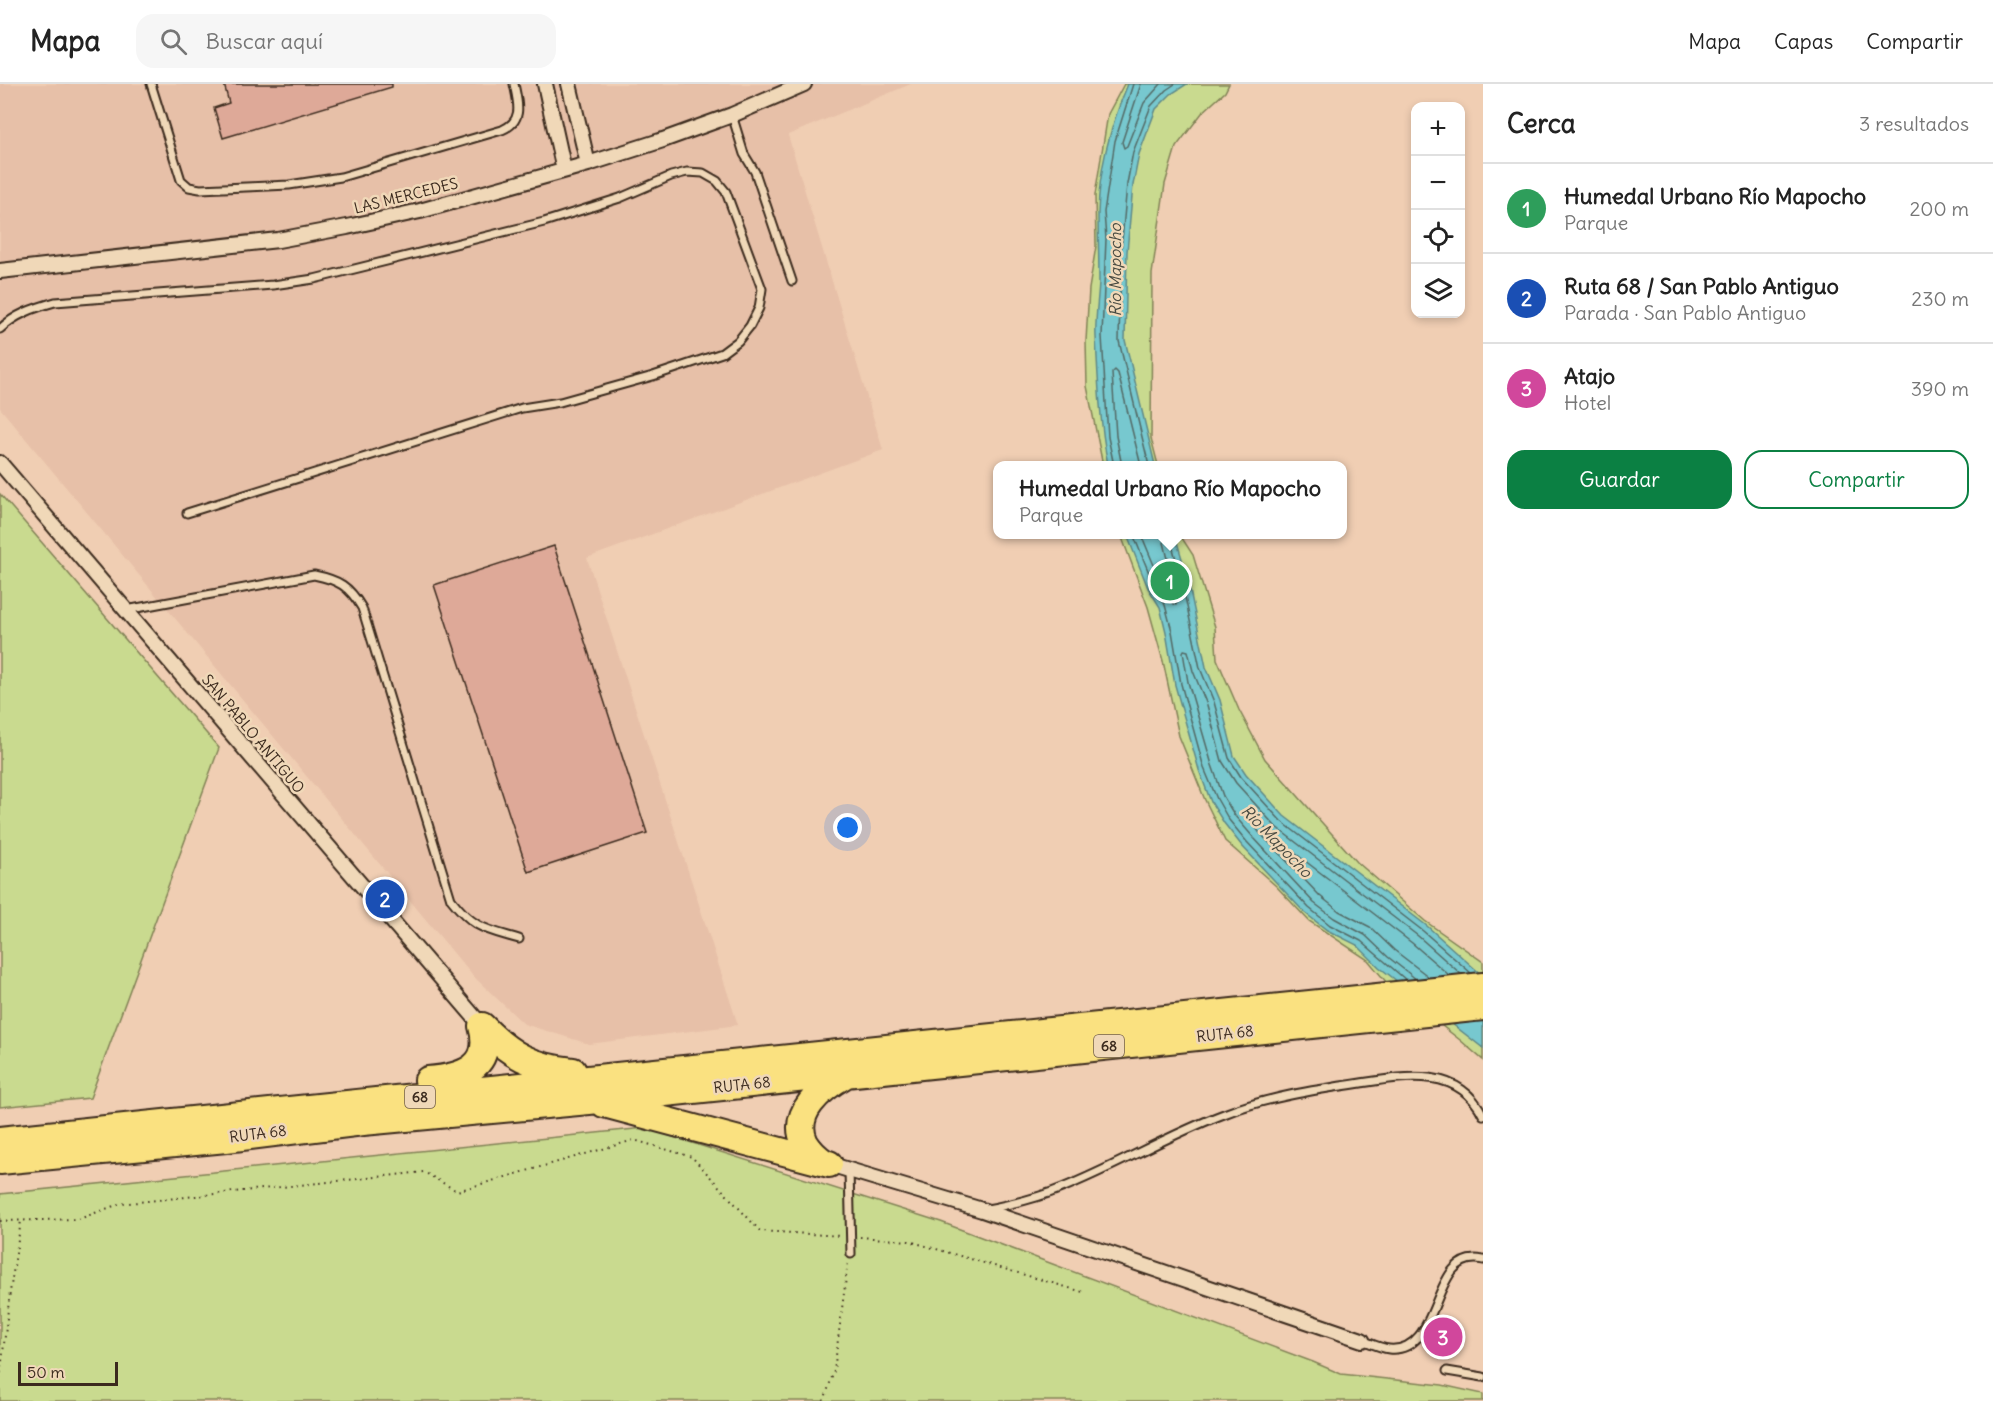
<!DOCTYPE html>
<html lang="es">
<meta charset="utf-8">
<style>
:root{--surface:#fff;--page:#f6f6f6;--text:#222;--muted:#767676;--line:#e0e0e0;--accent:#0b8043}
body{margin:0;font-family:Delius,sans-serif;background:var(--page);color:var(--text)}
.controls{position:absolute;right:18px;top:18px;display:grid;overflow:hidden;border-radius:12px;box-shadow:0 3px 9px #0003}
.controls button{width:54px;height:54px;display:grid;place-items:center;padding:0;border:0;border-bottom:2px solid var(--line);background:var(--surface);color:var(--text);font:30px sans-serif}
.scale{position:absolute;left:18px;bottom:15px;width:100px;box-sizing:border-box;padding-left:6px;border:3px solid #3b2a1e;border-top:0;font-size:16px;line-height:21px;white-space:nowrap;color:#3b2a1e;-webkit-text-stroke:4px #f0d8b8;paint-order:stroke}
.you{position:absolute;left:848px;top:744px;width:21px;height:21px;margin:-15px;border:4px solid #fff;border-radius:50%;background:#1a73e8;box-shadow:0 0 0 9px #1a73e833}
.badge{display:grid;place-items:center;width:39px;height:39px;border-radius:50%;background:var(--accent);color:#fff;font-size:20px;font-weight:700}
.pin{position:absolute;translate:-50% -50%;border:3px solid #fff;box-shadow:0 2px 6px #0006}
.popup{position:absolute;left:993px;top:377px;width:354px;height:78px;box-sizing:border-box;display:grid;place-content:center;border-radius:12px;background:var(--surface);filter:drop-shadow(0 2px 4px #0005);font-size:20px;white-space:nowrap;color:var(--muted)}
.popup b{font-size:22px;color:var(--text)}
.popup::after{content:'';position:absolute;left:50%;top:100%;margin-left:-12px;border:12px solid transparent;border-top-color:var(--surface)}
.list{margin:0;padding:0;list-style:none}
h2{display:flex;justify-content:space-between;align-items:center;height:78px;margin:0;padding:0 24px;font-size:26px}
h2 small{font-size:20px;font-weight:400;color:var(--muted)}
.list li{display:grid;grid-template-columns:39px 1fr auto;gap:18px;align-items:center;box-sizing:border-box;height:90px;padding:0 24px;border-top:2px solid var(--line)}
.list b{display:block;font-size:22px;white-space:nowrap}
.list p{margin:0;font-size:20px;white-space:nowrap;color:var(--muted)}
.list em{font-size:20px;font-style:normal;color:var(--muted)}
.actions{display:flex;gap:12px;padding:18px 24px}
.actions a{flex:1;padding:14px 0;border:2px solid var(--accent);border-radius:18px;text-align:center;font-size:21px;color:var(--accent)}
.actions .main{background:var(--accent);color:#fff}
.icon{flex:none;width:33px;height:33px;fill:none;stroke:currentColor;stroke-width:2;stroke-linecap:round;stroke-linejoin:round}
.map{position:relative;flex:none;width:1483px;height:1317px;overflow:hidden}
header{display:flex;align-items:center;gap:36px;box-sizing:border-box;height:84px;padding:0 30px;background:var(--surface);border-bottom:2px solid var(--line)}
header strong{font-size:28px}
nav{display:flex;gap:33px;margin-inline-start:auto;font-size:21px}
.search{width:420px;height:54px;background:var(--page);display:flex;align-items:center;gap:15px;box-sizing:border-box;padding:0 21px;border-radius:18px;color:var(--muted);font-size:22px}
main{display:flex}
aside{flex:1;background:var(--surface)}
.map>svg:first-child{display:block}
.built{fill:#e7c0a8}
.green{fill:#c9da8f;stroke:#828256;stroke-width:1.5}
.water{fill:#77c8cf;stroke:#5f8988;stroke-width:1.5}
.lines{fill:none;stroke-linecap:round;stroke-linejoin:round}
.shore{stroke:#536965;stroke-width:1.5}
.building{fill:#dea998;stroke:#3b2a1e;stroke-width:1.5}
.service-casing{stroke:#3b2a1e;stroke-width:11}
.minor-casing{stroke:#3b2a1e;stroke-width:18}
.motorway-casing{stroke:#3b2a1e;stroke-width:30}
.path{stroke:#3b2a1e;stroke-width:2;stroke-dasharray:1.5 4.5;stroke-linecap:butt}
.service{stroke:#f0d8b8;stroke-width:7}
.minor{stroke:#f0d8b8;stroke-width:14}
.motorway{stroke:#fae180;stroke-width:26}
.labels{text-anchor:middle;stroke-width:5;stroke-linejoin:round;paint-order:stroke}
.shield{fill:#f0d8b8;stroke:#715e4c;stroke-width:1.5}
.shield-label{font-size:14px;font-weight:bold;fill:#3b2a1e}
.street-label{font-size:15px;fill:#3b2a1e;stroke:#f0d8b8}
.water-label{font-size:16px;font-style:italic;fill:#474a41;stroke:#f0d8b8}
</style>
<header>
<strong>Mapa</strong>
<div class="search"><svg class="icon" aria-label="search" viewBox="0 0 24 24"><circle cx="10" cy="10" r="6"/><path d="M15 15l6 6"/></svg>Buscar aquí</div>
<nav><a>Mapa</a><a>Capas</a><a>Compartir</a></nav>
</header>
<main>
<div class="map">
<svg width="1483" height="1317" viewBox="0 0 1483 1317">
<rect width="100%" height="100%" fill="#f0ceb3"/>
<filter id="ink" filterUnits="userSpaceOnUse"><feTurbulence type="fractalNoise" baseFrequency=".0167" numOctaves="2"/><feDisplacementMap in="SourceGraphic" scale="12" xChannelSelector="R" yChannelSelector="G"/><feConvolveMatrix kernelMatrix="1 2 1 2 8 2 1 2 1" color-interpolation-filters="sRGB"/></filter>
<g filter="url(#ink)">
<!-- built -->
<path class="built" d="M 0,0 L 911,0 L 788,51 L 883,366 L 587,474 L 738,941 L 589,960 L 524,940 L 472,891 L 0,324 Z"/>
<!-- green -->
<path class="green" d="M 1124,0 L 1229,0 L 1225,8 L 1202,29 L 1176,63 L 1165,100 L 1152,190 L 1151,354 L 1158,381 L 1103,382 L 1087,302 L 1086,257 L 1089,205 L 1096,162 L 1095,111 L 1108,30 Z
M 0,410 L 219,664 L 90,1014 L 0,1023 Z
M 1121,451 L 1180,451 L 1193,471 L 1215,543 L 1217,575 L 1239,626 L 1265,675 L 1357,778 L 1425,837 L 1483,878 L 1483,976 L 1460,956 L 1387,899 L 1368,876 L 1309,837 L 1276,802 L 1225,757 L 1205,716 L 1179,652 L 1163,577 L 1148,523 Z
M 645,1044 L 941,1138 L 1313,1278 L 1341,1290 L 1442,1301 L 1483,1310 L 1483,1317 L 0,1317 L 0,1110 Z"/>
<!-- water -->
<path class="water" d="M 1128,0 L 1187,0 L 1171,10 L 1156,25 L 1139,70 L 1133,101 L 1127,168 L 1125,256 L 1155,381 L 1108,381 C 1100,340 1098,296 1096,253 C 1095,235 1098,217 1099,198 C 1099,175 1098,152 1098,129 C 1099,86 1111,40 1128,0 Z
M 1127,451 L 1175,451 L 1187,492 L 1206,583 L 1220,616 L 1234,672 L 1246,690 L 1284,732 L 1427,842 L 1483,892 L 1483,964 L 1379,883 L 1357,861 L 1327,846 L 1305,829 L 1242,762 L 1224,739 L 1211,718 L 1199,686 L 1175,601 L 1166,548 L 1160,523 L 1148,504 Z"/>
<g class="lines">
<!-- shore -->
<path class="shore" d="M 1141,0 L 1122,58 L 1124,64 L 1127,62 L 1144,19 L 1161,0
M 1114,382 L 1108,353 L 1102,252 L 1106,155 L 1104,128 L 1115,57 L 1133,0
M 1122,382 L 1116,352 L 1112,289 L 1115,286 L 1118,289 L 1141,382
M 1149,382 L 1119,257 L 1121,168 L 1127,100 L 1133,68 L 1151,22 L 1166,6 L 1175,0
M 1133,450 L 1154,501 L 1165,521 L 1172,547 L 1181,600 L 1204,684 L 1217,715 L 1229,736 L 1247,758 L 1309,824 L 1330,841 L 1361,857 L 1406,896
M 1141,450 L 1161,498 L 1173,520 L 1176,521 L 1178,517 L 1162,450
M 1169,450 L 1181,494 L 1200,584 L 1214,618 L 1229,674 L 1241,693 L 1281,737 L 1423,847 L 1471,889
M 1429,893 L 1394,866 L 1370,843 L 1339,827 L 1320,812 L 1259,748 L 1254,741 L 1255,738 L 1259,737 L 1270,750 L 1412,859 L 1449,891
M 1416,895 L 1388,873 L 1365,851 L 1334,834 L 1314,819 L 1253,753 L 1235,732 L 1223,712 L 1212,681 L 1188,598 L 1183,568 L 1184,566 L 1188,567 L 1193,587 L 1207,621 L 1222,677 L 1236,699 L 1276,743 L 1418,852 L 1461,890"/>
</g>
<!-- building -->
<path class="building" d="M 224,0 L 392,0 L 392,3 L 223,54 L 214,24 L 229,19 Z
M 554,462 L 647,749 L 528,788 L 434,501 Z"/>
<g class="lines">
<!-- service casing -->
<g class="service-casing">
<path id="service" d="M 151,0 L 181,96 L 189,103 L 200,105 L 289,101 L 341,93 L 502,46 C 524,37 518,19 514,0
M 732,31 L 744,70 L 755,88 L 792,197
M 0,245 C 16,230 34,224 55,218 L 273,201 L 314,195 L 544,138 L 620,114 L 671,92 L 687,88 L 703,89 L 717,97 L 726,108 L 762,205 L 759,224 L 750,242 L 738,257 L 722,269 L 653,292 L 560,318 L 522,324 L 187,429
M 126,526 L 314,491 C 339,496 349,502 362,524 L 451,815 C 474,845 485,845 519,855
M 849,1086 L 851,1170
M 987,1125 C 1013,1120 1038,1114 1062,1104 C 1117,1082 1168,1051 1224,1030 C 1268,1013 1314,1006 1361,999 C 1405,992 1459,982 1483,1031
M 1362,1256 C 1370,1259 1380,1264 1389,1265 C 1444,1270 1429,1164 1483,1176
M 1447,1287 L 1483,1293"/>
</g>
<!-- minor casing -->
<g class="minor-casing">
<path id="minor" d="M 545,0 L 564,86
M 569,0 L 588,80
M 0,187 L 278,156 L 347,143 L 420,127 L 588,80 L 663,56 L 732,31 L 804,0
M 0,379 L 482,942
M 829,1080 L 982,1126 L 1362,1256"/>
</g>
<!-- motorway casing -->
<g class="motorway-casing">
<path id="motorway" d="M 482,942 C 510,971 532,983 573,987
M 428,996 C 462,993 494,984 482,942
M 604,1020 L 829,1080
M 0,1056 L 1483,902
M 0,1077 L 226,1055 L 363,1038 L 589,1017 L 1483,923
M 825,1079 C 817,1074 810,1067 805,1059 C 790,1029 822,1004 845,991"/>
</g>
<!-- path -->
<path class="path" d="M 0,1137 L 79,1135 L 119,1120 L 424,1088 L 457,1107 L 634,1056 L 692,1073 L 760,1147 L 842,1152
M 860,1153 L 909,1157 L 1083,1208
M 0,1295 L 10,1208 L 21,1137
M 824,1317 L 834,1287 L 848,1178"/>
<!-- service -->
<use href="#service" class="service"/>
<!-- minor -->
<use href="#minor" class="minor"/>
<!-- motorway -->
<use href="#motorway" class="motorway"/>
</g>
</g>
<g class="labels">
<!-- shield labels -->
<g class="shield">
<rect x="1094" y="951" width="30" height="22" rx="4.5"/>
<rect x="405" y="1002" width="30" height="22" rx="4.5"/>
</g>
<g class="shield-label">
<text x="1109" y="967">68</text>
<text x="420" y="1018">68</text>
</g>
<!-- street labels -->
<g class="street-label">
<text transform="translate(406 112) rotate(-14)" y="5">LAS MERCEDES</text>
<text transform="translate(253 650) rotate(50)" y="5">SAN PABLO ANTIGUO</text>
<text transform="translate(1225 950) rotate(-6)" y="5">RUTA 68</text>
<text transform="translate(742 1001) rotate(-6)" y="5">RUTA 68</text>
<text transform="translate(258 1050) rotate(-7)" y="5">RUTA 68</text>
</g>
<!-- water labels -->
<g class="water-label">
<text transform="translate(1115 186) rotate(-90)" y="6">Río Mapocho</text>
<text transform="translate(1277 757) rotate(46)" y="6">Río Mapocho</text>
</g>
</g>
</svg>
<div class="controls">
<button>+</button>
<button>−</button>
<button><svg class="icon" aria-label="locate" viewBox="0 0 24 24"><circle cx="12" cy="12" r="6"/><path d="M12 2v4M12 18v4M2 12h4M18 12h4"/></svg></button>
<button><svg class="icon" aria-label="layers" viewBox="0 0 24 24"><path d="M12 4l9 5-9 5-9-5zM3 14l9 5 9-5"/></svg></button>
</div>
<div class="scale">50 m</div>
<div class="you"></div>
<div class="pin badge" style="left:1170px;top:497px;background:#2e9e5b">1</div>
<div class="popup"><b>Humedal Urbano Río Mapocho</b>Parque</div>
<div class="pin badge" style="left:385px;top:815px;background:#1a4fb4">2</div>
<div class="pin badge" style="left:1443px;top:1253px;background:#d1479c">3</div>
</div>
<aside>
<h2>Cerca<small>3 resultados</small></h2>
<ul class="list">
<li><span class="badge" style="background:#2e9e5b">1</span><div><b>Humedal Urbano Río Mapocho</b><p>Parque</p></div><em>200 m</em></li>
<li><span class="badge" style="background:#1a4fb4">2</span><div><b>Ruta 68 / San Pablo Antiguo</b><p>Parada · San Pablo Antiguo</p></div><em>230 m</em></li>
<li><span class="badge" style="background:#d1479c">3</span><div><b>Atajo</b><p>Hotel</p></div><em>390 m</em></li>
</ul>
<div class="actions"><a class="main">Guardar</a><a>Compartir</a></div>
</aside>
</main>
